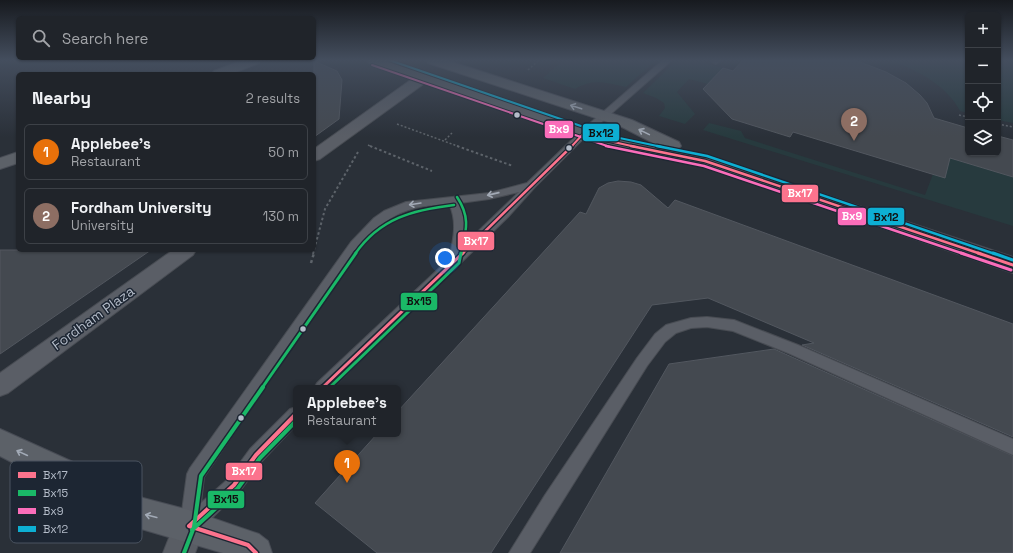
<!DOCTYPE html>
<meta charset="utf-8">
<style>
:root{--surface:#20242a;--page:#2d3036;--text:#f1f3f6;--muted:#a2a4a8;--line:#3d4147;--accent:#db2777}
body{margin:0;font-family:"Space Grotesk",sans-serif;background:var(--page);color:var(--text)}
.controls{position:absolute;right:12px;top:12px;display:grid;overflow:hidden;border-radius:6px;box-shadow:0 1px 3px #0004}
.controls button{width:36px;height:36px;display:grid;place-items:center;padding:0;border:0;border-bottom:1px solid var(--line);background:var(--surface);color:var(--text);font:20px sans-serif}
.you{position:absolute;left:445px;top:258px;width:14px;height:14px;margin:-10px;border:3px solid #fff;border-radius:50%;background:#1a73e8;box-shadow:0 0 0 6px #1a73e833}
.badge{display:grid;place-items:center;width:26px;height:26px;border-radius:50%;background:var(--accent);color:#fff;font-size:13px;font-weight:700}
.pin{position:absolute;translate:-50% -33px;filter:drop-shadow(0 1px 2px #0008)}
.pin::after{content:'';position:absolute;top:21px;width:14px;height:12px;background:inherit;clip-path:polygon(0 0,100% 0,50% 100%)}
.popup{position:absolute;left:293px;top:385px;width:108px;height:52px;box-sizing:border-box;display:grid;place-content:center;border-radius:6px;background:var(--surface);filter:drop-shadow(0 1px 3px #0005);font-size:13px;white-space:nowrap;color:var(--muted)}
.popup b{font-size:15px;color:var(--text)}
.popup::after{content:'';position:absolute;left:50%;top:100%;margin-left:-8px;border:8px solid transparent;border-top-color:var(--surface)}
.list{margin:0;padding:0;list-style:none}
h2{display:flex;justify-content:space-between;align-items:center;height:52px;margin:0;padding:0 16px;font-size:17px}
h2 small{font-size:13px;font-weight:400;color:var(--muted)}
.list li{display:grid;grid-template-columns:26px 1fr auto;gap:12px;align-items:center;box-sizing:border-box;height:56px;margin:0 8px 8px;padding:0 8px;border:1px solid var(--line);border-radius:6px}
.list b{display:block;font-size:15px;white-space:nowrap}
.list p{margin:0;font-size:13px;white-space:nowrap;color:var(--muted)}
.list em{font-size:13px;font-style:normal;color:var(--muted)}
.icon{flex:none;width:22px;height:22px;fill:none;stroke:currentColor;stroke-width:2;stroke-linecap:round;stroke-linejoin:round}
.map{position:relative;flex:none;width:1013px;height:553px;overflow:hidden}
.search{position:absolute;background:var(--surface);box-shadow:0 1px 3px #0004;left:16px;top:16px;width:300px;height:44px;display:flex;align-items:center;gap:10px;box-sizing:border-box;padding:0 14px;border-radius:6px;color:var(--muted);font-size:15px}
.panel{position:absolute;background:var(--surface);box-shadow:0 1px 3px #0004;left:16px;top:72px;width:300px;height:180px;border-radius:6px}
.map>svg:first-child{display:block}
.green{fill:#273a3e}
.building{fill:#444950;stroke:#52575f}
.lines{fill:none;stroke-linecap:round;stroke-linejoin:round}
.service-casing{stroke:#484c53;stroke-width:2}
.pedestrian-casing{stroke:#484c53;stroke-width:2}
.secondary-casing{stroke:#484c53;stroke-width:2}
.primary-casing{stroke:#484c55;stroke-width:2}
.path-far2{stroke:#5d636a;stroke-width:1.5;stroke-dasharray:2 2;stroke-linecap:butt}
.path-far1{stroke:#5d636a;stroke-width:2;stroke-dasharray:2.5 2.5;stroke-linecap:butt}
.path{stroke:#5d636a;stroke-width:2.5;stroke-dasharray:3 3;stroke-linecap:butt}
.service{fill:#5a5e66;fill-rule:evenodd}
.pedestrian{fill:#5a5e66;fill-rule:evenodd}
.secondary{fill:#595d64;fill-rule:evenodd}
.primary{fill:#5c6168;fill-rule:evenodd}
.bus-1-far3-casing{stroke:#1d2633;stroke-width:4}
.bus-1-far2-casing{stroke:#1d2633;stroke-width:5}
.bus-1-far1-casing{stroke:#1d2633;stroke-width:6}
.bus-1-casing{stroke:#1d2633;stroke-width:7}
.bus-2-far2-casing{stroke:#1d2633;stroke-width:5}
.bus-2-far1-casing{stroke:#1d2633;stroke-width:6}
.bus-2-casing{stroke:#1d2633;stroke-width:7}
.bus-3-far2-casing{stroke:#1d2633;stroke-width:4}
.bus-3-far1-casing{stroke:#1d2633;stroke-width:5}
.bus-3-casing{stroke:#1d2633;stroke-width:6}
.bus-4-far2-casing{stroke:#1d2633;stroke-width:4}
.bus-4-far1-casing{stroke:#1d2633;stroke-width:5}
.bus-4-casing{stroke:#1d2633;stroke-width:6}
.bus-1-far3{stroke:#fc738d;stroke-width:2}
.bus-1-far2{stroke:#fc738d;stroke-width:2.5}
.bus-1-far1{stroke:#fc738d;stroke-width:3}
.bus-1{stroke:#fc738d;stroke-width:4}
.bus-2-far2{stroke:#1ab867;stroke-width:2.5}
.bus-2-far1{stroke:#1ab867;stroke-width:3}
.bus-2{stroke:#1ab867;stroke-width:4}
.bus-3-far2{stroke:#fb6dba;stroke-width:2}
.bus-3-far1{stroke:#fb6dba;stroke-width:2.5}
.bus-3{stroke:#fb6dba;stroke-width:3}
.bus-4-far2{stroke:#0dafd3;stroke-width:2}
.bus-4-far1{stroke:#0dafd3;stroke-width:2.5}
.bus-4{stroke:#0dafd3;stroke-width:3}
.oneway{stroke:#a2aab6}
.oneway2{stroke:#a2a9b5}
.bus-dot{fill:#b4bcc9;stroke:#1d2633;stroke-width:1.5}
.labels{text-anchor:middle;stroke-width:3;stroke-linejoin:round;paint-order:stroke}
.street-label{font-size:14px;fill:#b4bcc9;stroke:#1d2633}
.key{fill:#1d2633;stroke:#4a5360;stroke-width:1}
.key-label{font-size:11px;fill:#b4bcc9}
.line-badge{stroke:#1d2633;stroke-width:1.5}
.badge-label{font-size:11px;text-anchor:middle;font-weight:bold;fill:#fff}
.pale-badge-label{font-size:11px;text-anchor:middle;font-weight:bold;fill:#111}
</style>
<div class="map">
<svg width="1013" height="553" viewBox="0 0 1013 553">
<rect width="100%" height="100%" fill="#2a3038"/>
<!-- green -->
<path class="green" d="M 563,60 L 589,60 L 600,63 L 602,60 L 601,60 L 656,60 L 626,87 C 606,83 594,78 575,89 L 543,78 Z
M 677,60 L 708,60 L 705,63 L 723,68 L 708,84 L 689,79 L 677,92 L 695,114 L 685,124 L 659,116 L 665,108 L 664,103 L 656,98 L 643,93 Z
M 885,60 L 968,60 L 968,113 L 960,111 C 947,85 912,66 885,60 Z
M 998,60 L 1013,60 L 1013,123 L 998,120 Z
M 709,123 L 741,131 L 745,138 L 925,195 L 933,174 L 945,177 L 950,158 L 1013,177 L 1013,226 L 703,130 Z"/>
<!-- building -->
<path class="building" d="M 743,60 L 855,60 L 886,72 L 906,83 L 920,95 L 927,103 L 934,118 L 968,128 L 968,153 L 998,153 L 998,136 L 1013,140 L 1013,177 L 950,158 L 945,178 L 793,132 L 790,137 L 732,119 L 703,89 L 723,68 L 733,71 Z
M 314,61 L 337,71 L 342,80 L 339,119 L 314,137 Z
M 618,181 L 631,182 L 641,185 L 668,208 L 675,200 L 1013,324 L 1013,437 L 802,345 L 814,343 L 708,298 L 652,305 L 491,553 L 377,553 L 315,503 L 377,434 L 398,434 L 398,411 L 580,212 L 586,214 L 599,188 L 608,183 Z
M 0,250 L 151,250 L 0,354 Z
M 774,349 L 1013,456 L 1013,553 L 560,553 L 669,364 Z"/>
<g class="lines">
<!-- service casing -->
<g class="service-casing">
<path id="service" d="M 663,60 L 672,60 L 587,135 L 535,187 L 508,217 L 332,388 L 314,388 L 317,383 L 449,259 C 453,241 458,222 449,204 C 437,205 423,205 412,209 C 389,215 374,231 359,248 L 204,477 L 201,503 L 228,479 L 250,449 L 290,409 L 296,407 L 296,425 L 262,461 L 240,491 L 196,533 L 189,535 L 182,533 L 180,526 L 187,474 L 190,468 L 351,242 L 374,218 L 384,211 L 406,202 L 489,193 L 527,183 L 581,131 ZM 519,192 L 464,245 L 466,222 L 460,203 L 489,199 Z
M 714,60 L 722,60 L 716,64 L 712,62 Z
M 707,317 L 734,320 L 798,345 L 1013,439 L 1013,455 L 788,353 L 733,331 L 707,327 L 691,328 L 676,333 L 665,342 L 647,366 L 530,553 L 509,553 L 545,495 L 637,358 L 655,334 L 666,325 L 691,318 Z"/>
</g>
<!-- pedestrian casing -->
<g class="pedestrian-casing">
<path id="pedestrian" d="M 424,73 L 429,74 L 431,77 L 429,80 L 320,159 L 314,161 L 314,149 L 419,74 Z
M 173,250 L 196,250 L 193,255 L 8,393 L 0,396 L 0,373 Z"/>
</g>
<!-- secondary casing -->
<g class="secondary-casing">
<path id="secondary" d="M 189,510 L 200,515 L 205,526 L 195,553 L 163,553 L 178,515 Z"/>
</g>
<!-- primary casing -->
<g class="primary-casing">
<path id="primary" d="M 243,60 L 261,60 L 259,63 L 231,74 L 212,74 L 214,71 Z
M 367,60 L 387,60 L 613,137 L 661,147 L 620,126 L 428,63 L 426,60 L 446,60 L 632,120 L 679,142 L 681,146 L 677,150 L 711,157 L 1013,257 L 1013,273 L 701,165 L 603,145 L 369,63 Z
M 18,152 L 18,163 L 0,169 L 0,158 Z
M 0,429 L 84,467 L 143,498 L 189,510 L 259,534 L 268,541 L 272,553 L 223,553 L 138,528 L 0,456 Z"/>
</g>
<!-- path-far2 -->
<path class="path-far2" d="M 528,70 L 539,60
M 959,115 L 968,117
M 397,124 L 460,147
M 998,124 L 1013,127
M 445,140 L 452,133
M 368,145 L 372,147"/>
<!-- path-far1 -->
<path class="path-far1" d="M 370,146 L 432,171
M 457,146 L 513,166
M 313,254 L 325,209 L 358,152"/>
<!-- path -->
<path class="path" d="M 311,263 L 314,253"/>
<!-- service -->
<use href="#service" class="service"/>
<!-- pedestrian -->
<use href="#pedestrian" class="pedestrian"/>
<!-- secondary -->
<use href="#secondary" class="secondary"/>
<!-- primary -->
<use href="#primary" class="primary"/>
<!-- bus-1-far3 casing -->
<g class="bus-1-far3-casing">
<path id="bus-1-far3" d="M 584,133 L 609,141 L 636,147
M 571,147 L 584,133"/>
</g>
<!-- bus-1-far2 casing -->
<g class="bus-1-far2-casing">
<path id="bus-1-far2" d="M 631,146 L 705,161 L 981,254
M 462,254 L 572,146"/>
</g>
<!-- bus-1-far1 casing -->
<g class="bus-1-far1-casing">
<path id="bus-1-far1" d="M 978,253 L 1013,265
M 322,388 L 463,253"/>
</g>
<!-- bus-1 casing -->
<g class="bus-1-casing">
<path id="bus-1" d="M 322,388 L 324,387
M 189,526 L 234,485 L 256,455 L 296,414
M 189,526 L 248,545 L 256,553"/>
</g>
<!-- bus-2-far2 casing -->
<g class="bus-2-far2-casing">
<path id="bus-2-far2" d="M 457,197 C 471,218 466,231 461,254
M 355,254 C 380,218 413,210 454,205"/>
</g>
<!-- bus-2-far1 casing -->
<g class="bus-2-far1-casing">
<path id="bus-2-far1" d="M 262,388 L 356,253
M 329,388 L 459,263 L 461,253"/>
</g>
<!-- bus-2 casing -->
<g class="bus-2-casing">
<path id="bus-2" d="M 329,388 L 331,387
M 192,530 L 238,488 L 260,458 L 296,421
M 184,553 L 194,527 L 201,476 L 263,387"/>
</g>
<!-- bus-3-far2 casing -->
<g class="bus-3-far2-casing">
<path id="bus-3-far2" d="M 372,65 L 610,147"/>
</g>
<!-- bus-3-far1 casing -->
<g class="bus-3-far1-casing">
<path id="bus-3-far1" d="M 606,146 L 704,166 L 964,254"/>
</g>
<!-- bus-3 casing -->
<g class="bus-3-casing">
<path id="bus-3" d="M 961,253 L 1011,270"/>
</g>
<!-- bus-4-far2 casing -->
<g class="bus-4-far2-casing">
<path id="bus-4-far2" d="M 389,60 L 610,136 L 662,147"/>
</g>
<!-- bus-4-far1 casing -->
<g class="bus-4-far1-casing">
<path id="bus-4-far1" d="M 657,146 L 707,156 L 995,254"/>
</g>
<!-- bus-4 casing -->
<g class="bus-4-casing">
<path id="bus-4" d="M 993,253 L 1013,260"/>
</g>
<!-- bus-1-far3 -->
<use href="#bus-1-far3" class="bus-1-far3"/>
<!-- bus-1-far2 -->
<use href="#bus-1-far2" class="bus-1-far2"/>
<!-- bus-1-far1 -->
<use href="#bus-1-far1" class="bus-1-far1"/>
<!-- bus-1 -->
<use href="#bus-1" class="bus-1"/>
<!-- bus-2-far2 -->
<use href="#bus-2-far2" class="bus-2-far2"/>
<!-- bus-2-far1 -->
<use href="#bus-2-far1" class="bus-2-far1"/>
<!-- bus-2 -->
<use href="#bus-2" class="bus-2"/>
<!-- bus-3-far2 -->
<use href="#bus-3-far2" class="bus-3-far2"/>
<!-- bus-3-far1 -->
<use href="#bus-3-far1" class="bus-3-far1"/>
<!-- bus-3 -->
<use href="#bus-3" class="bus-3"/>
<!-- bus-4-far2 -->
<use href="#bus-4-far2" class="bus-4-far2"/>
<!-- bus-4-far1 -->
<use href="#bus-4-far1" class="bus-4-far1"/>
<!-- bus-4 -->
<use href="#bus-4" class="bus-4"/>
</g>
<!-- one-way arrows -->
<defs><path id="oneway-shaft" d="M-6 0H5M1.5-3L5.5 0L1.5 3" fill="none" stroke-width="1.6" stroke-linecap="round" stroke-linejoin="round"/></defs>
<g class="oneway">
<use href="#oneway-shaft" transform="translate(576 107) rotate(-162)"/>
<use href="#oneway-shaft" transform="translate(644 132) rotate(-154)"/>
<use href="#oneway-shaft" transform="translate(22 453) rotate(-155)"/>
<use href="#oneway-shaft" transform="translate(151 516) rotate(-166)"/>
</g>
<g class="oneway2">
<use href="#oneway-shaft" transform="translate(493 194) rotate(167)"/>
<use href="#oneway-shaft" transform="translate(415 204) rotate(171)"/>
</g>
<!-- sky -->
<linearGradient id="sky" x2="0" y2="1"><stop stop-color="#171a1f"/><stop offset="0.44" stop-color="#444e5e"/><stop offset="1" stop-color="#444e5e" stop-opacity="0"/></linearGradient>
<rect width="1013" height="137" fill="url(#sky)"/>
<!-- markers -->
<g class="bus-dot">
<circle cx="517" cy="115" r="3.5"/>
<circle cx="569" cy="148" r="3.5"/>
<circle cx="303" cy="329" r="3.5"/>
<circle cx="241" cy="418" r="3.5"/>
</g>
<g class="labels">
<!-- street labels -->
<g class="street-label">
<text transform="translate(93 318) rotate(-36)" y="5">Fordham Plaza</text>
</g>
</g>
<!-- legend -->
<rect x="10" y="461" width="132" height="82" rx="6" class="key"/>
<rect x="18" y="472" width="18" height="6" fill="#fc738d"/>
<rect x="18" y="490" width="18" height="6" fill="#1ab867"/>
<rect x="18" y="508" width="18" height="6" fill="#fb6dba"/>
<rect x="18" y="526" width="18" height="6" fill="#0dafd3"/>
<g class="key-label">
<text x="43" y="479">Bx17</text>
<text x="43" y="497">Bx15</text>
<text x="43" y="515">Bx9</text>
<text x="43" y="533">Bx12</text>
</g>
<g class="line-badge">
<rect x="544" y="120" width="30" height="19" rx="4" fill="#fb6dba"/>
<rect x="582" y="123" width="38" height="19" rx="4" fill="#0dafd3"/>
<rect x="781" y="184" width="38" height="19" rx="4" fill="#fc738d"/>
<rect x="837" y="207" width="30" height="19" rx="4" fill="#fb6dba"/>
<rect x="867" y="207" width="38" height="19" rx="4" fill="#0dafd3"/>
<rect x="457" y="231" width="38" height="20" rx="4" fill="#fc738d"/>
<rect x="400" y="292" width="38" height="19" rx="4" fill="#1ab867"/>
<rect x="225" y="462" width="38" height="19" rx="4" fill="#fc738d"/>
<rect x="207" y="490" width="38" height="19" rx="4" fill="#1ab867"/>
</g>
<g class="badge-label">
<text x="559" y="133">Bx9</text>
<text x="800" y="197">Bx17</text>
<text x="852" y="220">Bx9</text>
<text x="476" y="245">Bx17</text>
<text x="244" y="475">Bx17</text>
</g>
<g class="pale-badge-label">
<text x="601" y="137">Bx12</text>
<text x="886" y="221">Bx12</text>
<text x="419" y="305">Bx15</text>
<text x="226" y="503">Bx15</text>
</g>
</svg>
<div class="controls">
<button>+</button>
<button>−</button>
<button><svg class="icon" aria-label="locate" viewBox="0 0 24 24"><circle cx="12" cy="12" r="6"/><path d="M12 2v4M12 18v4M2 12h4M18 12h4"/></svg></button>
<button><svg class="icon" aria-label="layers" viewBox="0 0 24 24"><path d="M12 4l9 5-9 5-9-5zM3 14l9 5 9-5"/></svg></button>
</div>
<div class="you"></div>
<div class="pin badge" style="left:347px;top:483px;background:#e8710a">1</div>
<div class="popup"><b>Applebee's</b>Restaurant</div>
<div class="pin badge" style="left:854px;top:141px;background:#8d6e63">2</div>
<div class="search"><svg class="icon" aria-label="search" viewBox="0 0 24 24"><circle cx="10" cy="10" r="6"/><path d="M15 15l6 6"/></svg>Search here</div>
<section class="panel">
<h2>Nearby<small>2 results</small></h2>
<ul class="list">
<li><span class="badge" style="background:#e8710a">1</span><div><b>Applebee's</b><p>Restaurant</p></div><em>50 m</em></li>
<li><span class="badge" style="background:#8d6e63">2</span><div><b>Fordham University</b><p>University</p></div><em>130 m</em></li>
</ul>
</section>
</div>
